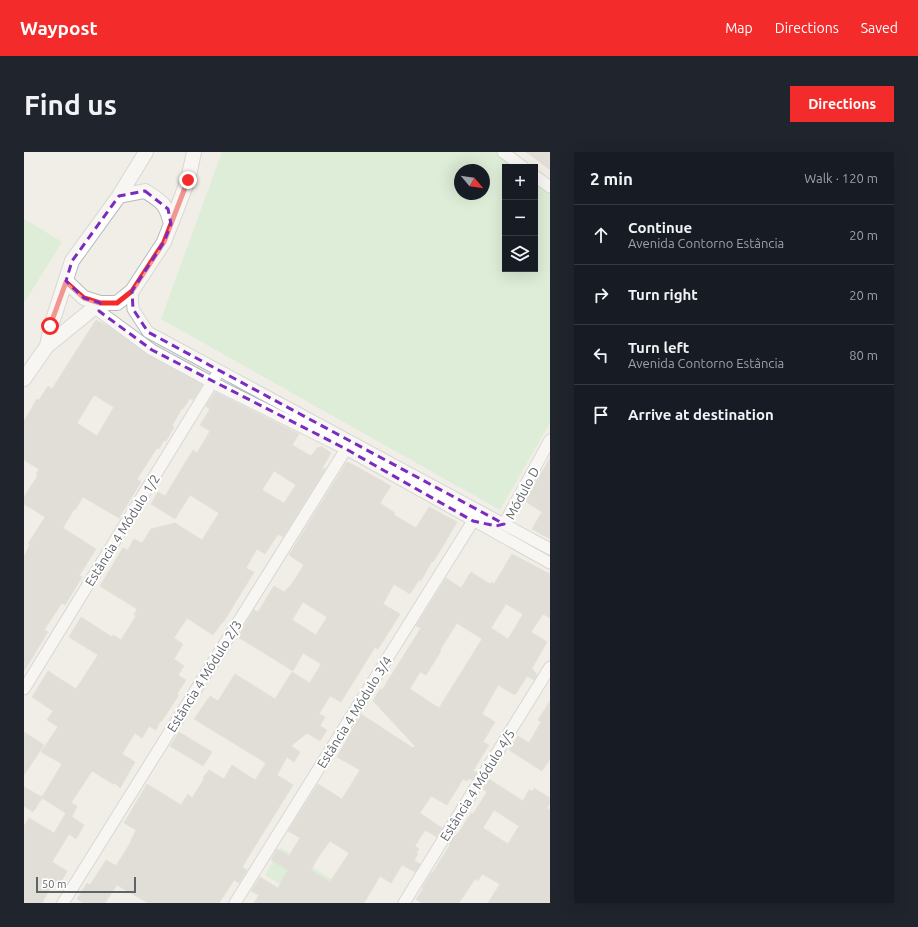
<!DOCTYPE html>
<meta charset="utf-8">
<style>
:root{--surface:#171b24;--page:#20242c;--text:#f1f3f6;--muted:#9ea1a6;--line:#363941;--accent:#f32c2b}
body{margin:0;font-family:Ubuntu,sans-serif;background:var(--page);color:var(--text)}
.controls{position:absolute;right:12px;top:12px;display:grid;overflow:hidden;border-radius:0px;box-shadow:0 4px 16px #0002}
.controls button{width:36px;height:36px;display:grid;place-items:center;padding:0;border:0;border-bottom:1px solid var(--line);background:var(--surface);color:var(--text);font:20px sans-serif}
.compass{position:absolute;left:430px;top:12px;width:36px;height:36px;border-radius:50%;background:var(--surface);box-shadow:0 4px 16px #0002;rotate:119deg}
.scale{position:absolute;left:12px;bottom:10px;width:100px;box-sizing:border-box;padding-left:4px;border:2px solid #5e6368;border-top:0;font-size:11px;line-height:14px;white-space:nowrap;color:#5e6368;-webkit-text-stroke:3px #fff;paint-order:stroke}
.stop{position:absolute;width:12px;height:12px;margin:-9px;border:3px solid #f32c2b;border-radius:50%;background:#fff}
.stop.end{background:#f32c2b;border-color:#fff;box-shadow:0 1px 4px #0008}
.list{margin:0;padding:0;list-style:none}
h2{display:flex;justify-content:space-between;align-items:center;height:52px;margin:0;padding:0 16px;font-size:17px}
h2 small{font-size:13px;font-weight:400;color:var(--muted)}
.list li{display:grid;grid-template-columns:26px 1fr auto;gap:12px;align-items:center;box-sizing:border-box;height:60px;padding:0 16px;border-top:1px solid var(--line)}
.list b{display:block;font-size:15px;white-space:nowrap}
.list p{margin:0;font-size:13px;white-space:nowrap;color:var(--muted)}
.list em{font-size:13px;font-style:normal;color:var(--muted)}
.icon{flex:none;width:22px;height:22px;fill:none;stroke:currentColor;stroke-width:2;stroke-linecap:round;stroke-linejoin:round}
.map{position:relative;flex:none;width:526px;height:751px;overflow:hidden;border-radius:0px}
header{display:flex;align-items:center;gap:24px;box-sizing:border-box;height:56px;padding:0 20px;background:var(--accent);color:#fff}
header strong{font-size:19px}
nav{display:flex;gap:22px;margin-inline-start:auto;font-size:14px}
.intro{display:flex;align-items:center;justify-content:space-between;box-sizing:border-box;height:96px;padding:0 24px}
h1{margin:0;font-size:28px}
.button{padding:10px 18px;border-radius:0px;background:var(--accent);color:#fff;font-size:14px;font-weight:700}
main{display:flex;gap:24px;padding:0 24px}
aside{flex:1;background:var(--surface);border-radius:0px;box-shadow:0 4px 16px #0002}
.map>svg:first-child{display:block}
.green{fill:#c6eac3;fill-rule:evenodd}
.building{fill:#ccc9c4;stroke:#d7d0c5;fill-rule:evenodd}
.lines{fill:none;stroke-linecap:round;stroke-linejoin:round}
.minor-casing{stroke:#b7babe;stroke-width:13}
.tertiary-casing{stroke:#b7babe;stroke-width:16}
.minor{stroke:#fff;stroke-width:11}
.tertiary{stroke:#fff;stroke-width:14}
.route{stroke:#f32c2b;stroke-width:5}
.marked{fill:none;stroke:#7b2cbf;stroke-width:3;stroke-dasharray:8 5;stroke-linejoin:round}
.labels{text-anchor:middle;stroke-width:4;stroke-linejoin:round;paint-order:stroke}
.street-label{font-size:13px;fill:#5e6368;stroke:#fff}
</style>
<header>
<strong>Waypost</strong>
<nav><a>Map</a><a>Directions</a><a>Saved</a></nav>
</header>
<div class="intro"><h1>Find us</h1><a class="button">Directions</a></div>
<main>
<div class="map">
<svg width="526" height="751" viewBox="0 0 526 751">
<rect width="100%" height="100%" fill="#f1eee7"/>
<!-- green -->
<path class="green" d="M 198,0 L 470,0 L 490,15 L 481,15 L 481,117 L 511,117 L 511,30 L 526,42 L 526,271 L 476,358 L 137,167 ZM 436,18 L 460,18 L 460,42 L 436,42 Z
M 0,67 L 38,90 L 0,151 Z
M 257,696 L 328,740 L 287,751 L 241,723 Z"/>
<!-- building -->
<path class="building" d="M 502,0 L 526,0 L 526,18 L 517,11 Z
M 72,168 L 86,175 L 125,204 L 178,233 L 169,248 L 166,246 L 159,257 L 158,256 L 148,274 L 150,275 L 142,289 L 140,288 L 135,297 L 133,296 L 113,327 L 117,330 L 95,366 L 59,345 L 51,358 L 50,357 L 39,376 L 72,397 L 55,424 L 58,425 L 41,453 L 38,451 L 20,478 L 24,480 L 0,519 L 0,404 L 6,393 L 4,392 L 21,365 L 0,352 L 0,345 L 14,323 L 12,322 L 15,317 L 0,308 L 0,269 L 13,247 L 15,248 L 24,234 L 28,237 ZM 70,243 L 90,255 L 73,284 L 53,271 Z
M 191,240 L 275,282 L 268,293 L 287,304 L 294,295 L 296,296 L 297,294 L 307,301 L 297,318 L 302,316 L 259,385 L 254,382 L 241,402 L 233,397 L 222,416 L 230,420 L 200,469 L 197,472 L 189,483 L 163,466 L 150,486 L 159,492 L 150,507 L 160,514 L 154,523 L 162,528 L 153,542 L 155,543 L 137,570 L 136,569 L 132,578 L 125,574 L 118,586 L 111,581 L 98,602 L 111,610 L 96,636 L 91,631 L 89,632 L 68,619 L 47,651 L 53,654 L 48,665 L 18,646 L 9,660 L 0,654 L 0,635 L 18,645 L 38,612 L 17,600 L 34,575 L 23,568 L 29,559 L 8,545 L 24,519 L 52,537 L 74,503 L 45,485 L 57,465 L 88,485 L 89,483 L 97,488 L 112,464 L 110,463 L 113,457 L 76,434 L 91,409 L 99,396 L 104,398 L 110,387 L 118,391 L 127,377 L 151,371 L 178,388 L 195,361 L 166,343 L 151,367 L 127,352 L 134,340 L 141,344 L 169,298 L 173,301 L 186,279 L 176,273 L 186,257 L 182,254 ZM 250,319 L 272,333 L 260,351 L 238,338 Z
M 526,306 L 526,387 L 508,377 L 518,360 L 501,349 Z
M 324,310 L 367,334 L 356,351 L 371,361 L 370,363 L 392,376 L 405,355 L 433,370 L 419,394 L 409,410 L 408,409 L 397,429 L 395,428 L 386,442 L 370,432 L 359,452 L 376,462 L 354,497 L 351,495 L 317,550 L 306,544 L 295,562 L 301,565 L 296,574 L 303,578 L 296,589 L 283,581 L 267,594 L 276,600 L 270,610 L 263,605 L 253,623 L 269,633 L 218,715 L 223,718 L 215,731 L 210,728 L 195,751 L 124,751 L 93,733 L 81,751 L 59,751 L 53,747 L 63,731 L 66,733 L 82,708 L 92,714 L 105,693 L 112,678 L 100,671 L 123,632 L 157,653 L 164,642 L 168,646 L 180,627 L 179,626 L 185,618 L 200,627 L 208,613 L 231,628 L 242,611 L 170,567 L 186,544 L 194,549 L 211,522 L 251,547 L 268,520 L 286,531 L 297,512 L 279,501 L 269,519 L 214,485 L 230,458 L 234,460 L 250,434 L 260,440 L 267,433 L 280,413 L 265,403 L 322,311 ZM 279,450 L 303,465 L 292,483 L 268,468 Z
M 488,402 L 526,422 L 526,466 L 519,462 L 507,480 L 523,490 L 508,516 L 513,523 L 510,528 L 503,524 L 491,543 L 474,533 L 458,562 L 471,570 L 459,590 L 465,593 L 449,619 L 453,620 L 448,628 L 445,626 L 443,629 L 439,627 L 423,653 L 407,644 L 396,661 L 418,676 L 413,685 L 401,678 L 391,694 L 395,697 L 392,701 L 394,702 L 390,708 L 396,712 L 391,720 L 378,713 L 367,731 L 356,724 L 340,751 L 230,751 L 235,743 L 227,739 L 236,725 L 254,736 L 264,718 L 247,708 L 253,697 L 265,704 L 276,686 L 264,679 L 294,632 L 318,647 L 336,618 L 313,605 L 337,562 L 389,596 L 391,594 L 349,549 L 356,537 L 358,538 L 397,476 L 392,474 L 422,426 L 437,436 L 447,420 L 466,432 L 468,430 L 470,432 ZM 482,452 L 499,462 L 484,487 L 467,476 ZM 433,471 L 458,487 L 415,556 L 386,537 L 396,520 L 402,523 L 417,499 L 416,498 ZM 306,689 L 325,701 L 306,730 L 287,718 L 293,707 Z
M 526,549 L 526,607 L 518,619 L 485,598 L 494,584 L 505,591 L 517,570 L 514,568 Z
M 0,580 L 20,593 L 0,623 Z
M 155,580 L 188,600 L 179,614 L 146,594 Z
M 465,627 L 499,649 L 505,638 L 509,639 L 510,636 L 526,646 L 526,651 L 523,656 L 526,658 L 526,751 L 464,751 L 476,732 L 458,722 L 454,729 L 451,727 L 435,751 L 398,751 L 392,747 L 399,737 L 398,736 L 408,720 L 409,720 L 426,693 L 425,692 L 430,684 L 431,684 L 435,680 L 447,661 L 449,662 L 463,640 L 459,637 ZM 470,658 L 495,674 L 484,692 L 459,676 Z
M 42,661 L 60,673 L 52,687 L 45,682 L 28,710 L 43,719 L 36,732 L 30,729 L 18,751 L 0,751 L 0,674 L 5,666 L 30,681 Z"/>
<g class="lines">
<!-- minor casing -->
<g class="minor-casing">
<path id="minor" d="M 479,0 L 499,15
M 511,24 L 526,35
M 108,139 L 109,157 L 124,180 L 526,397
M 76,151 L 75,159 L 128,198 L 189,231 L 322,297 L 526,411
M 480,372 L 526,288
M 0,537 L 192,224
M 39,751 L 322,297
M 211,751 L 449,369
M 380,751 L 526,515"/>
</g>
<!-- tertiary casing -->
<g class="tertiary-casing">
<path id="tertiary" d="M 95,44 L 121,39 C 138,50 142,51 147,72
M 42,129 L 60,146 L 76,151
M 23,194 L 27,174 L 48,109 L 95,44 L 122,0
M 0,227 L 23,194 L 76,151 L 93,151 L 108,139 L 140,90 L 164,28 L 170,0"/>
</g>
<!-- minor -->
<use href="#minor" class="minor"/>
<!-- tertiary -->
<use href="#tertiary" class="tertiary"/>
</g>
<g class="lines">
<!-- route -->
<path class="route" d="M 26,174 L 42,130 L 60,146 L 76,151 L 93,151 L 108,139 L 140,90 L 164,28"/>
</g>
<!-- marked area -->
<path d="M0 0H526V751H0ZM 121,39 L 144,57 L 147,72 L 140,90 L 108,139 L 109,157 L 124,180 L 480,372 L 472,374 L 449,369 L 322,297 L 128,198 L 75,159 L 76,151 L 60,146 L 42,129 L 48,109 L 95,44 Z" fill="#f1eee7" fill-opacity=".55" fill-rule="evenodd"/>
<path class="marked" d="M 121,39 L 144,57 L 147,72 L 140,90 L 108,139 L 109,157 L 124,180 L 480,372 L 472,374 L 449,369 L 322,297 L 128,198 L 75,159 L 76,151 L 60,146 L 42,129 L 48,109 L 95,44 Z"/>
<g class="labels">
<!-- street labels -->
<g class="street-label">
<text transform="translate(498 341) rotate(-62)" y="5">Módulo D</text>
<text transform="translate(98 378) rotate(-58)" y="5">Estância 4 Módulo 1/2</text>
<text transform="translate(180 524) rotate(-58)" y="5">Estância 4 Módulo 2/3</text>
<text transform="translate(330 560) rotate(-58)" y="5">Estância 4 Módulo 3/4</text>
<text transform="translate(453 633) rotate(-58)" y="5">Estância 4 Módulo 4/5</text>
</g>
</g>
</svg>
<div class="controls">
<button>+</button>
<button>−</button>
<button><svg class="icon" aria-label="layers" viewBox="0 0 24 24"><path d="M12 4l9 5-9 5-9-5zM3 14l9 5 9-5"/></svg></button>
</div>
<svg class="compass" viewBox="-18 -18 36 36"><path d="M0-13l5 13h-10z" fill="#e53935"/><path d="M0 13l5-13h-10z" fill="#9ea1a6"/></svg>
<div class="scale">50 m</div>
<div class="stop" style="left:26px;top:174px"></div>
<div class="stop end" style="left:164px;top:28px"></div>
</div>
<aside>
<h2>2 min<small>Walk · 120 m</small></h2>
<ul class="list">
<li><svg class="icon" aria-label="ahead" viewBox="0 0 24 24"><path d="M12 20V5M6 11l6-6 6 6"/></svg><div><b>Continue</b><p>Avenida Contorno Estância</p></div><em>20 m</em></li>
<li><svg class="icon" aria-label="right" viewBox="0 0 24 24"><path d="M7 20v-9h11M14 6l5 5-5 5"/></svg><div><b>Turn right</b></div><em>20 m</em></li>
<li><svg class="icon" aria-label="left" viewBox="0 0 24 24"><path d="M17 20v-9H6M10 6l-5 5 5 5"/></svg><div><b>Turn left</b><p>Avenida Contorno Estância</p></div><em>80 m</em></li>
<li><svg class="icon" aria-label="arrive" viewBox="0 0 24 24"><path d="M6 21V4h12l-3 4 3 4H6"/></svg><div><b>Arrive at destination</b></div></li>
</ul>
</aside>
</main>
